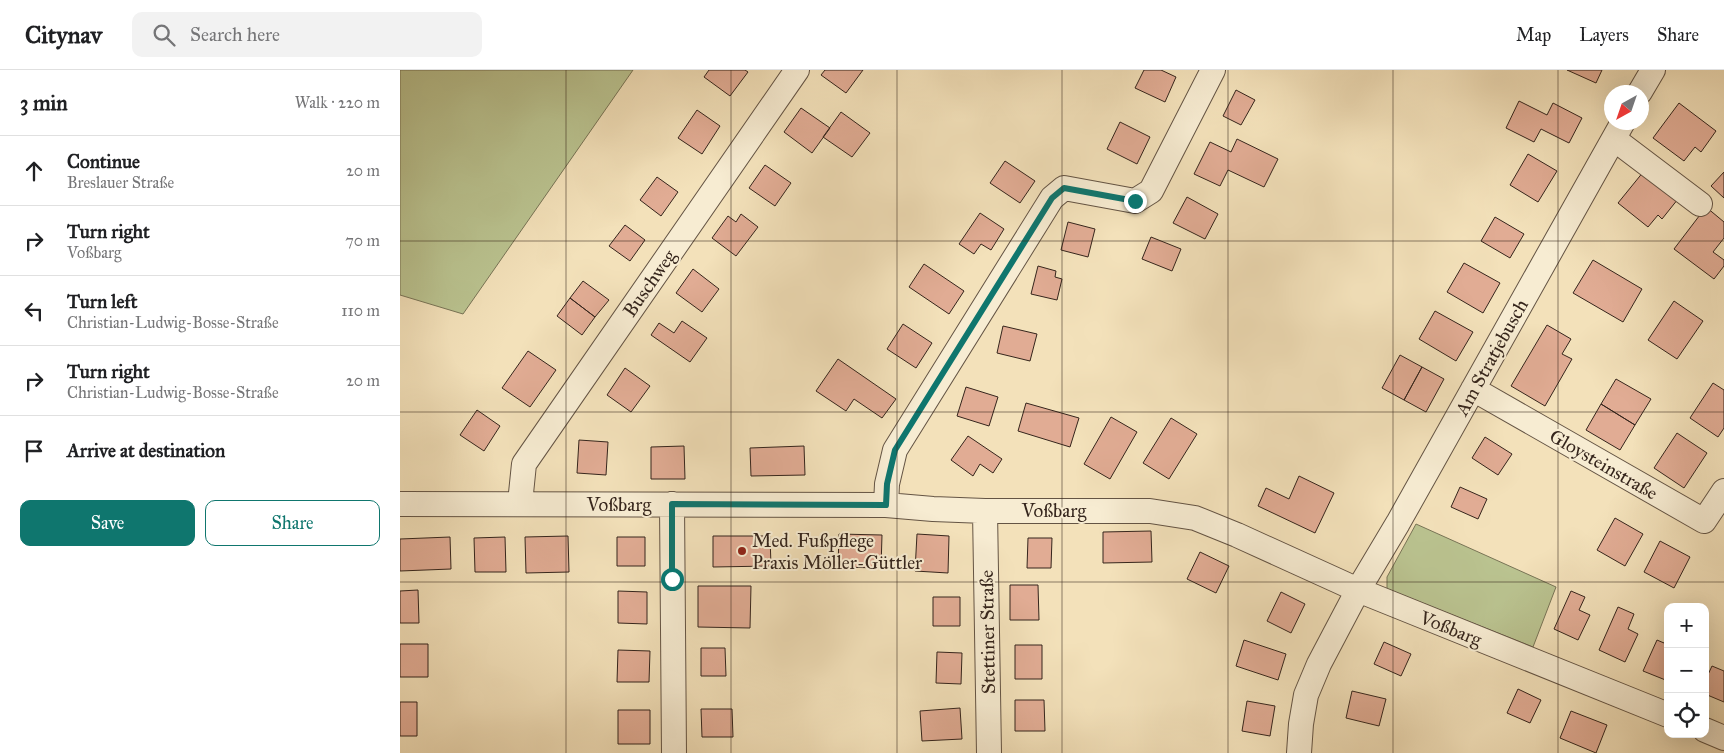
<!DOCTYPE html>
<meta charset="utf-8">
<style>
:root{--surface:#fff;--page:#f2f2f2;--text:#202124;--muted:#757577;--line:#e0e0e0;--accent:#0f766e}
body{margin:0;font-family:"IM FELL Great Primer",serif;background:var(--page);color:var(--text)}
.controls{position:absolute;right:15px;bottom:15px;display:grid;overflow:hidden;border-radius:10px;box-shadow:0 5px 20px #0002}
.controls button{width:45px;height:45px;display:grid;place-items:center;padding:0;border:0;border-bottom:1px solid var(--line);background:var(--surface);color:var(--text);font:25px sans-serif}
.compass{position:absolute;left:1204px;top:15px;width:45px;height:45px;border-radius:50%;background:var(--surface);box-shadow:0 5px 20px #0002;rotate:220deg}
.stop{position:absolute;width:15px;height:15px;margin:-11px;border:4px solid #0f766e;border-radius:50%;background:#fff}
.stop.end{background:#0f766e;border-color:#fff;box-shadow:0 1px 5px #0008}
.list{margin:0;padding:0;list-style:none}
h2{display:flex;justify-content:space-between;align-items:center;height:65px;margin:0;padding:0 20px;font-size:21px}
h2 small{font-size:16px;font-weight:400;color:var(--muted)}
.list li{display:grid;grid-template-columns:32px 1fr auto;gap:15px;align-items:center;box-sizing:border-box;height:70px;padding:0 20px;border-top:1px solid var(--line)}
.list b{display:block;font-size:19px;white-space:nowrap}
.list p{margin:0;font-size:16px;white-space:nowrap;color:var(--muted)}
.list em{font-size:16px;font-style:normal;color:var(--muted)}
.actions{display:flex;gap:10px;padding:15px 20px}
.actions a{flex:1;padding:11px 0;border:1px solid var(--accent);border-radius:10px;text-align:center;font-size:18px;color:var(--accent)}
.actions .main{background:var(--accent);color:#fff}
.icon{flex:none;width:28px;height:28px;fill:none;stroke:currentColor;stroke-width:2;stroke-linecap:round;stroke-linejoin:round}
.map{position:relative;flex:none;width:1324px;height:683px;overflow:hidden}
header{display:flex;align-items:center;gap:30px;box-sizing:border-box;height:70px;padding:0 25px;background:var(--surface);border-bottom:1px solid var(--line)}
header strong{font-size:24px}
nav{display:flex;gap:28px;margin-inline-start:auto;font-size:18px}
.search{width:350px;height:45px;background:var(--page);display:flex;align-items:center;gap:12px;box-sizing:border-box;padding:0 18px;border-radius:10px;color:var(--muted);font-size:19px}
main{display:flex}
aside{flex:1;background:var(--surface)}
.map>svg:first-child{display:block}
.green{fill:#bac390;stroke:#787456}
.building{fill:#e1ac94;stroke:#35251c}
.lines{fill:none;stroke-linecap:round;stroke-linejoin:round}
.minor-casing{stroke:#645444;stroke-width:26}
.minor{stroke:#f7ecd2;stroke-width:24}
.route{stroke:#0f766e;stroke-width:6}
.grid{fill:none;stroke:#35251c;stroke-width:1;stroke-opacity:0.55}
.poi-dot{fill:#8f2418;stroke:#f7ecd2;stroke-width:2}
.labels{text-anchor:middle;stroke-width:4;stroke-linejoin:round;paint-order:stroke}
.street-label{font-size:19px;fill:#35251c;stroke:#f7ecd2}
.poi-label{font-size:19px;fill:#35251c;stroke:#f7ecd2;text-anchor:start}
</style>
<header>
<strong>Citynav</strong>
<div class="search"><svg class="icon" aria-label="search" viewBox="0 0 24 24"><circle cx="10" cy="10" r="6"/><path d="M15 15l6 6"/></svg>Search here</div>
<nav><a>Map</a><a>Layers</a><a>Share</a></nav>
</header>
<main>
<aside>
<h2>3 min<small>Walk · 220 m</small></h2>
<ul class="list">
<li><svg class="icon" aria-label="ahead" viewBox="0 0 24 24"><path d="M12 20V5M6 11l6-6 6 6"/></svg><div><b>Continue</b><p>Breslauer Straße</p></div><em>20 m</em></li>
<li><svg class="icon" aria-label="right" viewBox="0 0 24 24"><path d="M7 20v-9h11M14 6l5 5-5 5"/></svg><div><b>Turn right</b><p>Voßbarg</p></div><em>70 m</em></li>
<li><svg class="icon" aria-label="left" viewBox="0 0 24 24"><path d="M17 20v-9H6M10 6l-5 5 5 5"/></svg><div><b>Turn left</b><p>Christian-Ludwig-Bosse-Straße</p></div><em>110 m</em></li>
<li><svg class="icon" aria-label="right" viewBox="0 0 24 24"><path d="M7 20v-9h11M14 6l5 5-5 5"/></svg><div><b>Turn right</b><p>Christian-Ludwig-Bosse-Straße</p></div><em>20 m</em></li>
<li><svg class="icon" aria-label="arrive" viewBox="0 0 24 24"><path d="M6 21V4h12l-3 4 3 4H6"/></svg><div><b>Arrive at destination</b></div></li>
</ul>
<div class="actions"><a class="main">Save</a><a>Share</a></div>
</aside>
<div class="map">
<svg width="1324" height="683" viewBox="0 0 1324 683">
<rect width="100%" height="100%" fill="#f3e1ba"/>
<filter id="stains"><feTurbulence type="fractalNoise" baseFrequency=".004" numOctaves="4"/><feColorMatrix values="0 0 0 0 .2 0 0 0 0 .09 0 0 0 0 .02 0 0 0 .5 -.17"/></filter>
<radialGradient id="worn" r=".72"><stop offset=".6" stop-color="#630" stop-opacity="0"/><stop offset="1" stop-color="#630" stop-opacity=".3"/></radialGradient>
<!-- green -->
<path class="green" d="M 0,0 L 233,0 L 63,244 L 0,225 Z
M 1016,454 L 1156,517 L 1133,577 L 987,519 L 987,507 Z"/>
<!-- building -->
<path class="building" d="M 309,0 L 345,0 L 348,2 L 330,26 L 304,7 Z
M 425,0 L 463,0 L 446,23 L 421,5 Z
M 744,0 L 761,0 L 776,7 L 765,32 L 735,18 Z
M 1167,0 L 1202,0 L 1196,13 Z
M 836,20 L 855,30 L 841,55 L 823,46 Z
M 1119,31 L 1147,45 L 1153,33 L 1182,48 L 1169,73 L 1141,59 L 1134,72 L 1106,58 Z
M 1279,33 L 1316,61 L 1301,82 L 1295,77 L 1284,91 L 1253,68 Z
M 401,38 L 430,58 L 412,83 L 384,62 Z
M 297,40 L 320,56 L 302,84 L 278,68 Z
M 441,42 L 470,63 L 452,87 L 423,67 Z
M 720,52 L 750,67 L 737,94 L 707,79 Z
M 837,69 L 878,89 L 864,117 L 828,100 L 820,116 L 794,104 L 810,72 L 831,82 Z
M 1128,84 L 1157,101 L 1138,132 L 1110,115 Z
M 605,91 L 635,111 L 620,133 L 590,113 Z
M 365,95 L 391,113 L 375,136 L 349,118 Z
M 1244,101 L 1278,129 L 1262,149 L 1258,145 L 1248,157 L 1218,133 Z
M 1324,102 L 1324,128 L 1311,116 Z
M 257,107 L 278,122 L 261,146 L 240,130 Z
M 787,127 L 818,144 L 805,169 L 773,153 Z
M 1306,137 L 1324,152 L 1324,168 L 1313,182 L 1324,190 L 1324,196 L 1314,209 L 1274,179 Z
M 580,143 L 604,159 L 591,180 L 581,174 L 574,184 L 559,174 Z
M 341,144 L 358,157 L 336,186 L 312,168 L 328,146 L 336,152 Z
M 1095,147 L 1124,164 L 1110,188 L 1081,171 Z
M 668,152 L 695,159 L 688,187 L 661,180 Z
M 225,155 L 245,170 L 230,191 L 209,176 Z
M 751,167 L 781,179 L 772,201 L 742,189 Z
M 1193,190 L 1242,219 L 1223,252 L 1173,223 Z
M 1064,193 L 1100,213 L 1083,243 L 1047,222 Z
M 524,194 L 564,221 L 549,244 L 509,217 Z
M 638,196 L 656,201 L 655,207 L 662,209 L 657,230 L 631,224 Z
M 293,199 L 319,219 L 302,242 L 276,223 Z
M 183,211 L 209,230 L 195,247 L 170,228 Z
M 170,228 L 195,247 L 182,265 L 157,246 Z
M 1274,231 L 1303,251 L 1277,289 L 1248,270 Z
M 1035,241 L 1073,262 L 1056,291 L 1019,269 Z
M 282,251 L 307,268 L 290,292 L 251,265 L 259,253 L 274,263 Z
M 503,254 L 532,273 L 516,298 L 487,279 Z
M 1147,255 L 1171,269 L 1162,284 L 1172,289 L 1145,336 L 1111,316 Z
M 603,256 L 637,264 L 630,291 L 597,283 Z
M 128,281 L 156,300 L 130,337 L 102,318 Z
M 1000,285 L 1022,297 L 1004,330 L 982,318 Z
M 438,289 L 496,329 L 482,348 L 454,329 L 446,341 L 416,321 Z
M 1022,297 L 1044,309 L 1026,342 L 1004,330 Z
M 225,298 L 250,316 L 231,342 L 207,325 Z
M 1216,309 L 1251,329 L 1235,355 L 1201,334 Z
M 1313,313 L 1324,320 L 1324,358 L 1318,367 L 1290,348 Z
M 566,317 L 598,327 L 589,356 L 557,346 Z
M 626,333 L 679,348 L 670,377 L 618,361 Z
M 1201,334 L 1235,355 L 1220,380 L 1186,360 Z
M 77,340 L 100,356 L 84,381 L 60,365 Z
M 711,347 L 737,362 L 710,409 L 684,394 Z
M 771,348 L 797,364 L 769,409 L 743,393 Z
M 1277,363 L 1307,383 L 1284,418 L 1254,398 Z
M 568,366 L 602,389 L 593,403 L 580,394 L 573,406 L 551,390 Z
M 1085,367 L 1112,384 L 1098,405 L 1072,388 Z
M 179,370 L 208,372 L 206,405 L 177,403 Z
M 284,376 L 285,409 L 251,409 L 251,377 Z
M 404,376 L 405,405 L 351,406 L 350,378 Z
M 899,406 L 934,423 L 915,463 L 858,436 L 866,418 L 889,429 Z
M 1060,417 L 1087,429 L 1078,449 L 1051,437 Z
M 1215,448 L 1243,464 L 1225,496 L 1197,480 Z
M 751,461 L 752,492 L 703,493 L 703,462 Z
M 439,464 L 482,465 L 481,498 L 438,497 Z
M 517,464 L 549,466 L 548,503 L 515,501 Z
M 168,466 L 169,502 L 126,503 L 125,467 Z
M 313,466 L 370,466 L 371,496 L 313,497 Z
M 50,467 L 51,499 L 0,501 L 0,469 Z
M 105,467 L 106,502 L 75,502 L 74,468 Z
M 217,467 L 245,467 L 245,496 L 217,496 Z
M 628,468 L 652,468 L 651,498 L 627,498 Z
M 1260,471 L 1290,487 L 1274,518 L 1244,502 Z
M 800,482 L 829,496 L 816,523 L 787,509 Z
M 610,515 L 638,515 L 639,550 L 610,550 Z
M 298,516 L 351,516 L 350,558 L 298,557 Z
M 18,520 L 19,553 L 0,553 L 0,521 Z
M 218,521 L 247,522 L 247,554 L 218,553 Z
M 1171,521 L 1185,527 L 1179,540 L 1190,545 L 1178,570 L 1154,559 Z
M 881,522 L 905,534 L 891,563 L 867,551 Z
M 533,527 L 560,527 L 560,556 L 533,556 Z
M 1218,537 L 1234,544 L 1228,559 L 1238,564 L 1225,592 L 1199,580 Z
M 1268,565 L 1268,611 L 1243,601 L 1257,570 L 1264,573 Z
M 844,570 L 886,584 L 878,610 L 836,596 Z
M 984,572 L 1011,584 L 1001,606 L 974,594 Z
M 0,574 L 28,574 L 28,607 L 0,607 Z
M 615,575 L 642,575 L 642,609 L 615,609 Z
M 301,578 L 325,578 L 326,606 L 301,606 Z
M 218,580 L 250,581 L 249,612 L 217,612 Z
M 537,582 L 562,583 L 561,614 L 536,613 Z
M 1312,596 L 1324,601 L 1324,632 L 1305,624 L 1305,611 Z
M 1118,619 L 1141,630 L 1130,653 L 1107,643 Z
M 952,621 L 986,629 L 979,656 L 946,648 Z
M 615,630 L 644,630 L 645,661 L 615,661 Z
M 847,631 L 875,636 L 870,666 L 842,661 Z
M 0,632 L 17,632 L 17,666 L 0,666 Z
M 560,638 L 562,669 L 522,671 L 520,641 Z
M 301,639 L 332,639 L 333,667 L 302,667 Z
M 218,640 L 250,640 L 250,674 L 218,674 Z
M 1171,641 L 1207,655 L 1196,683 L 1160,668 Z"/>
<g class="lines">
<!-- minor casing -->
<g class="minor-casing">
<path id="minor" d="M 1240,22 L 1253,0
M 1214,69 L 1300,134
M 1073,319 L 1304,451 L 1324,421
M 120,433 L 124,394 L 397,0
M 0,434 L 486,435 L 533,439 L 585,441 L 750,441 L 795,448 L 837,465 L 958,520 L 1268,645
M 272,434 L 274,683
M 486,435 L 487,414 L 495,380 L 652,128 L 664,118 L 735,131 L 751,121 L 813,0
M 585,441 L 589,683
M 1305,660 L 1324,668
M 899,683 L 901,654 L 906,625 L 919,594 L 958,520 L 998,453 L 1223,52"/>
</g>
<!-- minor -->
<use href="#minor" class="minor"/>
</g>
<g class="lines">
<!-- route -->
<path class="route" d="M 272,509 L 272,434 L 486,435 L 487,414 L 495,380 L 652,128 L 664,118 L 735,131"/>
</g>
<!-- grid -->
<path class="grid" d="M 166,0 L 166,683M 331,0 L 331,683M 497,0 L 497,683M 662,0 L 662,683M 828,0 L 828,683M 993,0 L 993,683M 1158,0 L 1158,683M 0,171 L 1324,171M 0,342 L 1324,342M 0,512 L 1324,512"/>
<!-- markers -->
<circle class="poi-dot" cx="342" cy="481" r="5"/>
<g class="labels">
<!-- street labels -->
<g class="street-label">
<text transform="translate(249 213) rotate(-55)" y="7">Buschweg</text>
<text transform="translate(1091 287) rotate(-61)" y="7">Am Stratjebusch</text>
<text transform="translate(1204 394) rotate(30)" y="7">Gloysteinstraße</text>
<text x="219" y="441">Voßbarg</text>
<text x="654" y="447">Voßbarg</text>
<text transform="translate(1051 558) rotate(22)" y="7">Voßbarg</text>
<text transform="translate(587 562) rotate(-91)" y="7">Stettiner Straße</text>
</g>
<!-- poi labels -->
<g class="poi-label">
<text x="352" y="477">Med. Fußpflege<tspan x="352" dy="22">Praxis Möller-Güttler</tspan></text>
</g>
</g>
<rect width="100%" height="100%" filter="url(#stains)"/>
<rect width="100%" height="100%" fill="url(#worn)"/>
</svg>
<div class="controls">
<button>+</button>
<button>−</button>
<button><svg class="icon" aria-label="locate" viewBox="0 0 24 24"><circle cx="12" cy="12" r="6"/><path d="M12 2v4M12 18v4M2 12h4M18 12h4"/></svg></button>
</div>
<svg class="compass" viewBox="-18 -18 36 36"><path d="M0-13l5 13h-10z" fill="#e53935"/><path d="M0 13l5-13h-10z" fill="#757577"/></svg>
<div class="stop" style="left:272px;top:509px"></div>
<div class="stop end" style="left:735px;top:131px"></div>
</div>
</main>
